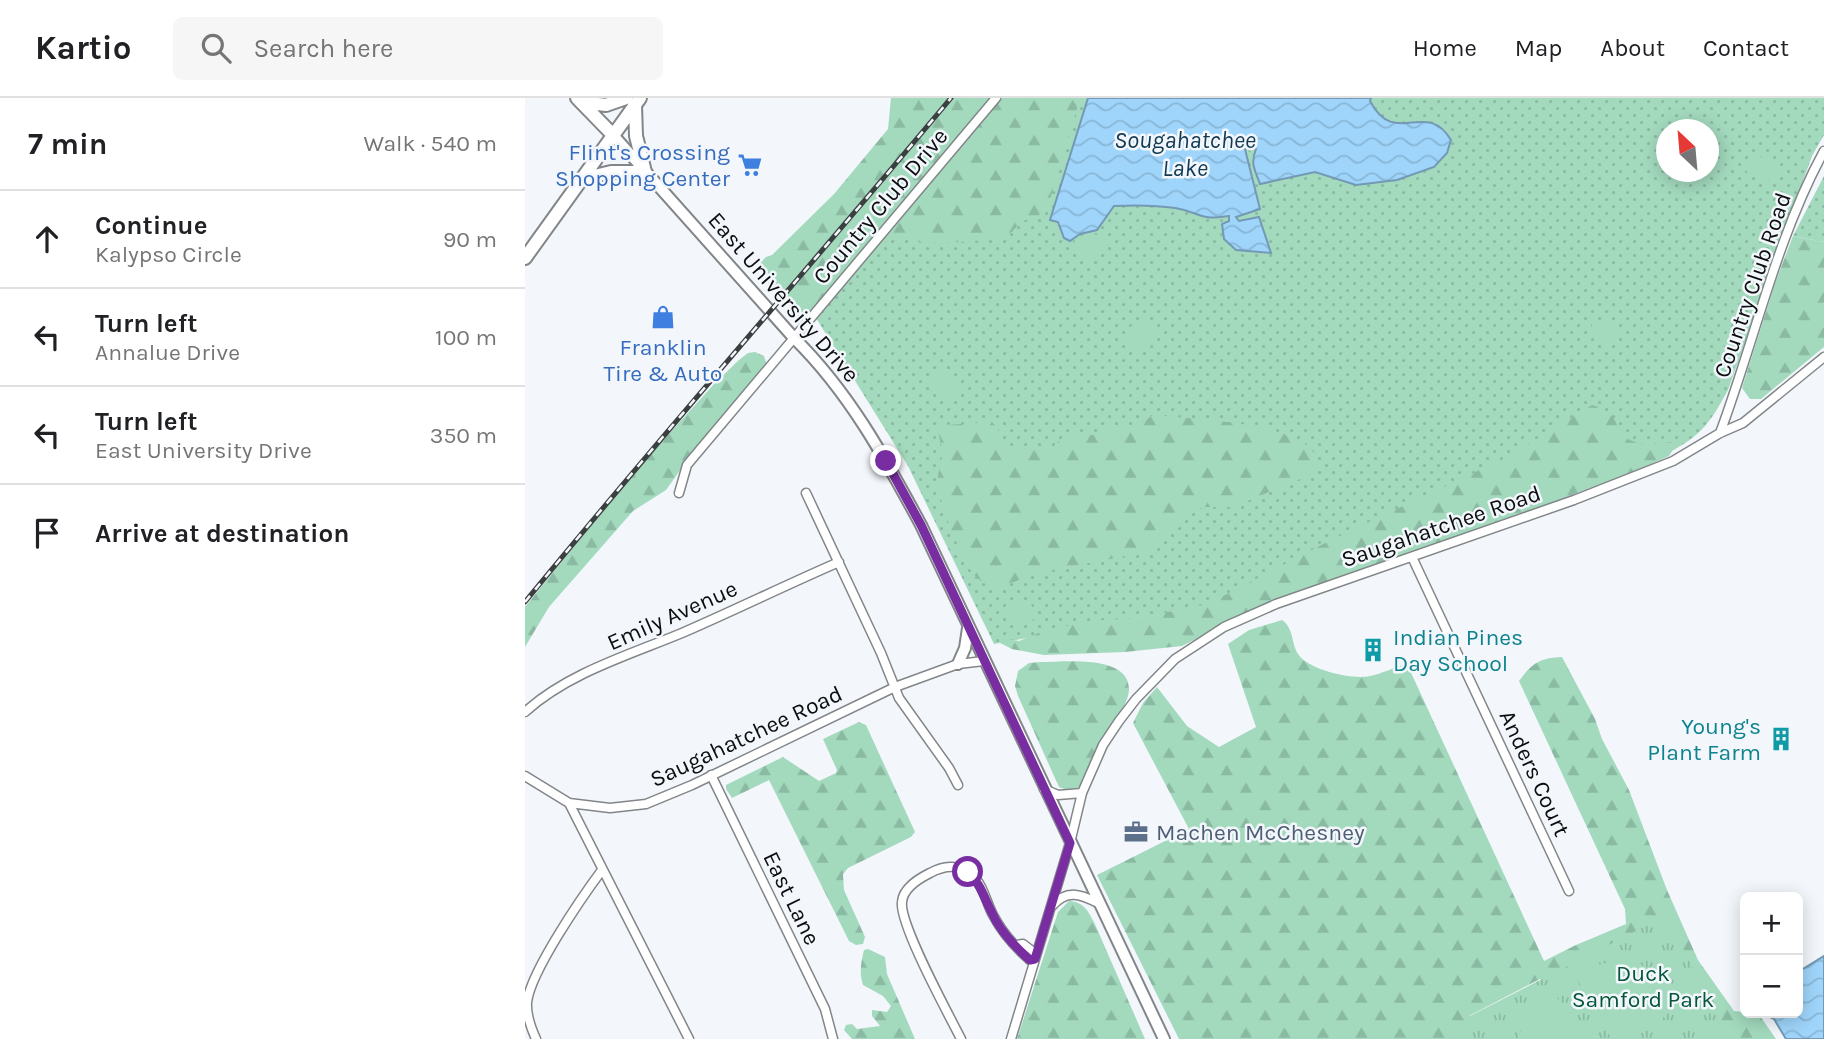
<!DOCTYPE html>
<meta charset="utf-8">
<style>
:root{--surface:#fff;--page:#f6f6f6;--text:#202124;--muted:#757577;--line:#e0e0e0}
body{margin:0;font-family:Karla,sans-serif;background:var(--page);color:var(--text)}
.controls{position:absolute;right:21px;bottom:21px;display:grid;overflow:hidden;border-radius:10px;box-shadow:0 4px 18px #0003}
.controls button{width:63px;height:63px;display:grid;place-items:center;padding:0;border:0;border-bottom:2px solid var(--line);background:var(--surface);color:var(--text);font:35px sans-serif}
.compass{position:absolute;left:1131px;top:21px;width:63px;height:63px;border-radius:50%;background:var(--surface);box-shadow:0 4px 18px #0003;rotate:334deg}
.stop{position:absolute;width:21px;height:21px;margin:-16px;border:5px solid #782ea0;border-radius:50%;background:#fff}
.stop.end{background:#782ea0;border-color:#fff;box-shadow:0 2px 7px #0008}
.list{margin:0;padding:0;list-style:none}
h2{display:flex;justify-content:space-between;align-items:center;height:91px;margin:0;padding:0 28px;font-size:30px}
h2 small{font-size:23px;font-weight:400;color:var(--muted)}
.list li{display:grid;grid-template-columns:46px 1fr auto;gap:21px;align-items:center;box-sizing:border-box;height:98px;padding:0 28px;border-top:2px solid var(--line)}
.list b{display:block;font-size:26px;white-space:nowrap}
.list p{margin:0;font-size:23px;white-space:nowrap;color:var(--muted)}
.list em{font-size:23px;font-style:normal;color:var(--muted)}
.icon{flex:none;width:38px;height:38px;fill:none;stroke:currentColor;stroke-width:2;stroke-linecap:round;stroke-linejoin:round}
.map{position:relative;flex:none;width:1299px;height:941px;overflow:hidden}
header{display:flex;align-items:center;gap:42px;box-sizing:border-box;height:98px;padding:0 35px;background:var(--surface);border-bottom:2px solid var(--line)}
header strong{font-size:33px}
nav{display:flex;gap:38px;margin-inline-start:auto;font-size:24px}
.search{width:490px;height:63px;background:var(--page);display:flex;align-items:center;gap:18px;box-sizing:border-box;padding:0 24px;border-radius:10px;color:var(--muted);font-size:26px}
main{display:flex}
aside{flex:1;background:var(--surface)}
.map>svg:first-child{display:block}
.grass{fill:url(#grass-dots);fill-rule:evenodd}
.forest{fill:url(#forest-firs)}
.park{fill:url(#park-tufts)}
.pitch{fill:#a3dabe}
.water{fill:url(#water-waves);stroke:#7399b4;stroke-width:2}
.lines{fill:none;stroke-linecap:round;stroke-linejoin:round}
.street-casing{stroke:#828689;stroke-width:11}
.secondary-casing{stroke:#828689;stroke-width:14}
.primary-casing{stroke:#828689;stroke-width:16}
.street{stroke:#fff;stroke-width:8}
.secondary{stroke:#fff;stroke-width:10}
.primary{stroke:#fff;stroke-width:12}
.rail-casing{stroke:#3c3f40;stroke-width:5}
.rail{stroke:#f3f7fb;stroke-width:2.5;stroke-dasharray:8;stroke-linecap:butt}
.route{stroke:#782ea0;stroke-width:9}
.labels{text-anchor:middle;stroke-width:5;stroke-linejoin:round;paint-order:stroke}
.shop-label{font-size:23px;fill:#366cbe;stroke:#f3f7fb;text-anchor:end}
.street-label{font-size:23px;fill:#0b0d0e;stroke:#f3f7fb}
.culture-label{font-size:23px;fill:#0d838f;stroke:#f3f7fb;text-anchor:start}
.service-label{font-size:23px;fill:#4e5e75;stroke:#f3f7fb;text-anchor:start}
.park-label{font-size:23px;fill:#06563a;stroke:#f3f7fb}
.water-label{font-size:24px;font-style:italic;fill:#113b55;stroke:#f3f7fb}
</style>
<header>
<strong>Kartio</strong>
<div class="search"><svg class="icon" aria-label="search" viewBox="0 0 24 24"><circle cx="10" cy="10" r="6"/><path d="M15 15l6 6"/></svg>Search here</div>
<nav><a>Home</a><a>Map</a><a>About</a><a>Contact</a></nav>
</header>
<main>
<aside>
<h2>7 min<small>Walk · 540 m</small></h2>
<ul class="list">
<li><svg class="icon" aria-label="ahead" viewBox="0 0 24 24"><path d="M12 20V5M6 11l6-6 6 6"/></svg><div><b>Continue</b><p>Kalypso Circle</p></div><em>90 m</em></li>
<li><svg class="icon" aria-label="left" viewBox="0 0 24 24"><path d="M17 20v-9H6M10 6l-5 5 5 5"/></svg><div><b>Turn left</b><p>Annalue Drive</p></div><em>100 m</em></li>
<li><svg class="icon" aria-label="left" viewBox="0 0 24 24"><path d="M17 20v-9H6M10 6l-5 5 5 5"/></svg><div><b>Turn left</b><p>East University Drive</p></div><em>350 m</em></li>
<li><svg class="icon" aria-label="arrive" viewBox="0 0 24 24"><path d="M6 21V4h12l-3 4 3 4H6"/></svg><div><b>Arrive at destination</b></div></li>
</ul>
</aside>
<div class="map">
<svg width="1299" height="941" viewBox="0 0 1299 941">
<defs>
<pattern id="grass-dots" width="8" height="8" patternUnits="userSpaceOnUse" patternTransform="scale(1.75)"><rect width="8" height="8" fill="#a3dabe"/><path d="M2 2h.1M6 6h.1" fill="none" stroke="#8bbaa2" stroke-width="1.8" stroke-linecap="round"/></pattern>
<pattern id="forest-firs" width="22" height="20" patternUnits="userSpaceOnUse" patternTransform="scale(1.75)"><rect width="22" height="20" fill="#a3dabe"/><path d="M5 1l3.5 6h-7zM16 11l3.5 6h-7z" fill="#8bbaa2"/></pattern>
<pattern id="park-tufts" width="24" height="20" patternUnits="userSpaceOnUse" patternTransform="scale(1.75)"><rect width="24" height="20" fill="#a3dabe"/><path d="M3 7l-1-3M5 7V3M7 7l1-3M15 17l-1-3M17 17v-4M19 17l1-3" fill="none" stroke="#8bbaa2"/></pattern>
<pattern id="water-waves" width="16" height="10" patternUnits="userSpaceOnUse" patternTransform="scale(1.75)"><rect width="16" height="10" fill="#9fd5fb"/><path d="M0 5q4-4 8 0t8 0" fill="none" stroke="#88b6d6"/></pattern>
</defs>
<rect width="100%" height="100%" fill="#f3f7fb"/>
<!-- grass -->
<path class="grass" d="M 451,0 L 1299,0 L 1299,37 L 1287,58 L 1203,292 C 1184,327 1175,339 1139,357 L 765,493 L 469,546 L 383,368 L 281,204 ZM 1142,32 L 1184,32 L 1184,74 L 1142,74 Z
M 1299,78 L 1299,144 L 1268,138 Z"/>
<!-- forest -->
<path class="forest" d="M 366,0 L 555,0 L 523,108 C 512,124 501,118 493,127 C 485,136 485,137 473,141 C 448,142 382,153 366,132 L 356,132 L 348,138 L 303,196 L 281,218 C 263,209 238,187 234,166 L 241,159 L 247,157 L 309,96 L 363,31 Z
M 1268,138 L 1299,144 L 1299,249 L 1236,301 L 1225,301 L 1217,290 L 1250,185 Z
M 230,254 L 239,258 L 242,267 L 156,371 L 141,392 L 108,413 L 24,509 L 0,549 L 0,509 L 105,379 L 190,285 L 214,262 L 223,255 Z
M 1067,307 C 1080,311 1087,314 1092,327 C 1093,330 1095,335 1097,337 C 1111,349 1130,346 1146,344 L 1149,350 L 1144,358 L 1113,372 L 1023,406 L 752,501 L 657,548 L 600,554 L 519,557 L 487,551 L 475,545 L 481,541 L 494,543 L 516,534 L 564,523 L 613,520 L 683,506 L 806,442 L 984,358 Z
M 628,317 C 668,321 757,324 785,350 C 789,353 790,359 792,364 L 787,376 L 708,409 L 680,409 L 668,413 L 653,430 L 629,449 L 617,455 L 522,473 L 473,489 L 456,483 L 448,476 C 434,453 415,410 413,384 C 412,373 418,363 417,352 C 416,344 413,339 414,331 L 421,327 L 467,324 L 472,329 L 478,344 L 486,350 L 503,350 L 512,354 L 525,351 L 539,339 L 553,335 L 568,337 L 588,330 L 610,330 Z
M 757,522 C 769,530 766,545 773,556 C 783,572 828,582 845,578 C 856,576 870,569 882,566 L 1019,863 L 1051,847 L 1101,826 L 1100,811 L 994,583 C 1007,565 1015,560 1037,559 L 1070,621 L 1077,641 L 1104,692 L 1142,792 L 1173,862 L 1209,913 L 1233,915 L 1251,941 L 1180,941 L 1015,881 L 944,918 L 943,941 L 654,941 L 572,777 L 664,731 L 608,625 L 618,605 L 632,589 L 662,628 L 694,649 L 731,629 L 703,546 L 724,532 Z
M 516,564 C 539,564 605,556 604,592 C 603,607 589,623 582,635 C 572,653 566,677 552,692 L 545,693 L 534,689 L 493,598 L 490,588 L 493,573 L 504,565 Z
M 334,624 L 341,627 L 390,734 L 386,739 L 323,770 L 318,776 L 319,792 L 340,839 L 338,846 L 331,847 L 324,843 L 244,682 L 207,700 L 201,691 L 201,687 L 258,659 L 294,683 L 311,675 L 312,672 L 298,641 Z
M 544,803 C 559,804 563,813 569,824 L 620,941 L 492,941 L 533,814 Z
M 343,851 L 360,859 L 362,876 L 390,941 L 327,941 L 319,932 L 321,927 L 327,926 L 332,931 L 355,928 L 347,918 L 347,912 L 362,914 L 366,908 L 358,898 L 338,887 C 334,874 336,865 339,852 Z"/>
<!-- park -->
<path class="park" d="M 1142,817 L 1202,941 L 943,941 L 943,919 Z"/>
<!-- pitch -->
<path class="pitch" d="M 1230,57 L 1250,63 L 1254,71 L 1252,77 L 1242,82 L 1224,78 L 1221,72 L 1222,64 Z
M 569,136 L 579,140 L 582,151 L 573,159 L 553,159 L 548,149 L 550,142 L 560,137 Z
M 1075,222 L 1084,222 L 1092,233 L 1088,243 L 1078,248 L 1071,245 L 1065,232 L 1068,225 Z
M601 239a14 14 0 1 1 28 0a14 14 0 1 1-28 0Z
M407 287a13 13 0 1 1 26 0a13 13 0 1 1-26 0Z
M 489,502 C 502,501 509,505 510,519 L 507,523 L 490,528 L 483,524 L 480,509 Z
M 1086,864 C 1119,863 1140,874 1160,900 L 1132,925 L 1107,941 L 1087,941 L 1067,912 L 1051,878 L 1072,867 Z
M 1027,894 L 1052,922 L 1064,941 L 993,941 C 999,921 1010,905 1027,894 Z"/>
<!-- water -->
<path class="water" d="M 563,0 L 846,0 L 845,3 C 870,51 901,0 926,42 L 922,55 L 909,69 L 872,82 L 831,87 L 790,74 L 735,86 C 730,72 725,66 731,51 L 726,48 L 720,51 L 735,111 L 711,119 L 714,123 L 734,119 L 746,155 L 711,152 L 699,141 L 697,126 L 704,123 L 704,118 C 674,123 675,114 650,110 C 630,107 609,107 589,108 L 572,132 L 555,136 L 545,143 L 539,140 L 533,124 L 525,122 Z
M 1299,858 L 1299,941 L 1261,941 L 1249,921 L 1237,915 L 1273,915 L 1273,874 Z"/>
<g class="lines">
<!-- street casing -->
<g class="street-casing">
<path id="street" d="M 1195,335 C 1230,241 1251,141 1299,53
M 154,395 L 162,367 L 471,0
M 281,395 L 356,555 L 374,600 L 424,670 L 433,687
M 887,459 L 1044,793
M 0,614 C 43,575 104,557 157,535 C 210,512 261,487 314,464
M 186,677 L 300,911 L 308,941
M 0,678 L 44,705 L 85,710 L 121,706 L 167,687 L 370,589 L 433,566 L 459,563
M 519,691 L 533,697 L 557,695
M 44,705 L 164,941
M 527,808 C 542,791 555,796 573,805
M 491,847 L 498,846 L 507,853 L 510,861
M 11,941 C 6,930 1,917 2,904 C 6,873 57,799 77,772
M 436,941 C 424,917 374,826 377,804 C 378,790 393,781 405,775 C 418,768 433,766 445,775 C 458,785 461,804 468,817 C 477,834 491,850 505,862 L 510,861
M 486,941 L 545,745 L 557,695 L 578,647 L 594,623 L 611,601 L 650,561 L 699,529 L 751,506 L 1049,402 L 1148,363 L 1195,335 L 1218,325 L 1299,259"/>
</g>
<!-- secondary casing -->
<g class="secondary-casing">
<path id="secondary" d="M 88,37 L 269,240 C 324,294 360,360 396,427 L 639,941
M 433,566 L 440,550 L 443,530"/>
</g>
<!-- primary casing -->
<g class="primary-casing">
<path id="primary" d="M 52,0 L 88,37
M 56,4 L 81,7 L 101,0
M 57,81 L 86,74 L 120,74 L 111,38 L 110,7
M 0,160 L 115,0"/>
</g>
<!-- street -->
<use href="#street" class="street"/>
<!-- secondary -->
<use href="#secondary" class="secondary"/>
<!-- primary -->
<use href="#primary" class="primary"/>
<!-- rail casing -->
<g class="rail-casing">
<path id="rail" d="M 0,504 C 139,334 285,169 426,0"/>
</g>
<!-- rail -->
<use href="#rail" class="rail"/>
</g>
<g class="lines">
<!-- route -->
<path class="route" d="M 361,363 L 396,427 L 545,745 L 510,861 L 505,862 C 490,849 474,831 466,813 C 459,799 455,785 443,774"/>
</g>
<!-- icons -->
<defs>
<g id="supermarket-bare" transform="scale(1.89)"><path d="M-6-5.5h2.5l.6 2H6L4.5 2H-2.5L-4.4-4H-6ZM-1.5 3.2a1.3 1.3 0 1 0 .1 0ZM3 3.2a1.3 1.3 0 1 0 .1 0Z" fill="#3f7fe0" stroke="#f3f7fb" stroke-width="2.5" paint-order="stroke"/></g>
<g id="shop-bare" transform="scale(1.89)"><path d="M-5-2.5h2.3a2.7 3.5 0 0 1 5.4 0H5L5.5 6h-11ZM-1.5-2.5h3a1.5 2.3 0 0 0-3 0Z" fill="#3f7fe0" stroke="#f3f7fb" stroke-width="2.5" paint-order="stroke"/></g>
<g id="building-bare" transform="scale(1.89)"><path d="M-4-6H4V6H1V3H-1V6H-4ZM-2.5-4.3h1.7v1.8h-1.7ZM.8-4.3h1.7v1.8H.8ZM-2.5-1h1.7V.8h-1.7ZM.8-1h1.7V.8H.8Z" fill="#0f9aa8" stroke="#f3f7fb" stroke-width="2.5" paint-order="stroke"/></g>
<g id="office-bare" transform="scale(1.89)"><path d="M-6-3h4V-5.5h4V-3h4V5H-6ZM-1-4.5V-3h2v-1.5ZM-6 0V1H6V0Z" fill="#5c6f8a" stroke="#f3f7fb" stroke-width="2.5" paint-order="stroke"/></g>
</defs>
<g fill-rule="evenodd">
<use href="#supermarket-bare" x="225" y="67"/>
<use href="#shop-bare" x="138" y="219"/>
<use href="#building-bare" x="848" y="552"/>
<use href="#building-bare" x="1256" y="641"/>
<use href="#office-bare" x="611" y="734"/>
</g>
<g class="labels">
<!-- shop labels -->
<g class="shop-label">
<text x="205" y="62">Flint's Crossing<tspan x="205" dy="26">Shopping Center</tspan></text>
<text x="138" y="257" text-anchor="middle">Franklin<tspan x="138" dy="26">Tire &amp; Auto</tspan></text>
</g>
<!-- street labels -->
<g class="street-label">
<text transform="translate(355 108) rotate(-50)" y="8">Country Club Drive</text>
<text transform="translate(1227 187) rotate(-71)" y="8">Country Club Road</text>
<text transform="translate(259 199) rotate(49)" y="8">East University Drive</text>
<text transform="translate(916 428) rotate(-19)" y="8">Saugahatchee Road</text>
<text transform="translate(147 517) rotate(-24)" y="8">Emily Avenue</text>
<text transform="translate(221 638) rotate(-25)" y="8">Saugahatchee Road</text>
<text transform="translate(1010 675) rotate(65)" y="8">Anders Court</text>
<text transform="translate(267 800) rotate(64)" y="8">East Lane</text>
</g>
<!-- culture labels -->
<g class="culture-label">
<text x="868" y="547">Indian Pines<tspan x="868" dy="26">Day School</tspan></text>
<text x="1236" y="636" text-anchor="end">Young's<tspan x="1236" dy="26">Plant Farm</tspan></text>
</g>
<!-- service labels -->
<g class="service-label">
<text x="631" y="742">Machen McChesney</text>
</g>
<!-- park labels -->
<g class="park-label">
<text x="1118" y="883">Duck<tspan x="1118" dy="26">Samford Park</tspan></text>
</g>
<!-- water labels -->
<g class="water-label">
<text x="660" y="50">Sougahatchee<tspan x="660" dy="28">Lake</tspan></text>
</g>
</g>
</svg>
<div class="controls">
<button>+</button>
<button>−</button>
</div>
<svg class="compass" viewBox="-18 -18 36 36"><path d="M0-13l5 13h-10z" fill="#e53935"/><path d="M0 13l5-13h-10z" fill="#757577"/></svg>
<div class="stop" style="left:443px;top:774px"></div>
<div class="stop end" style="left:361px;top:363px"></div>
</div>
</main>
